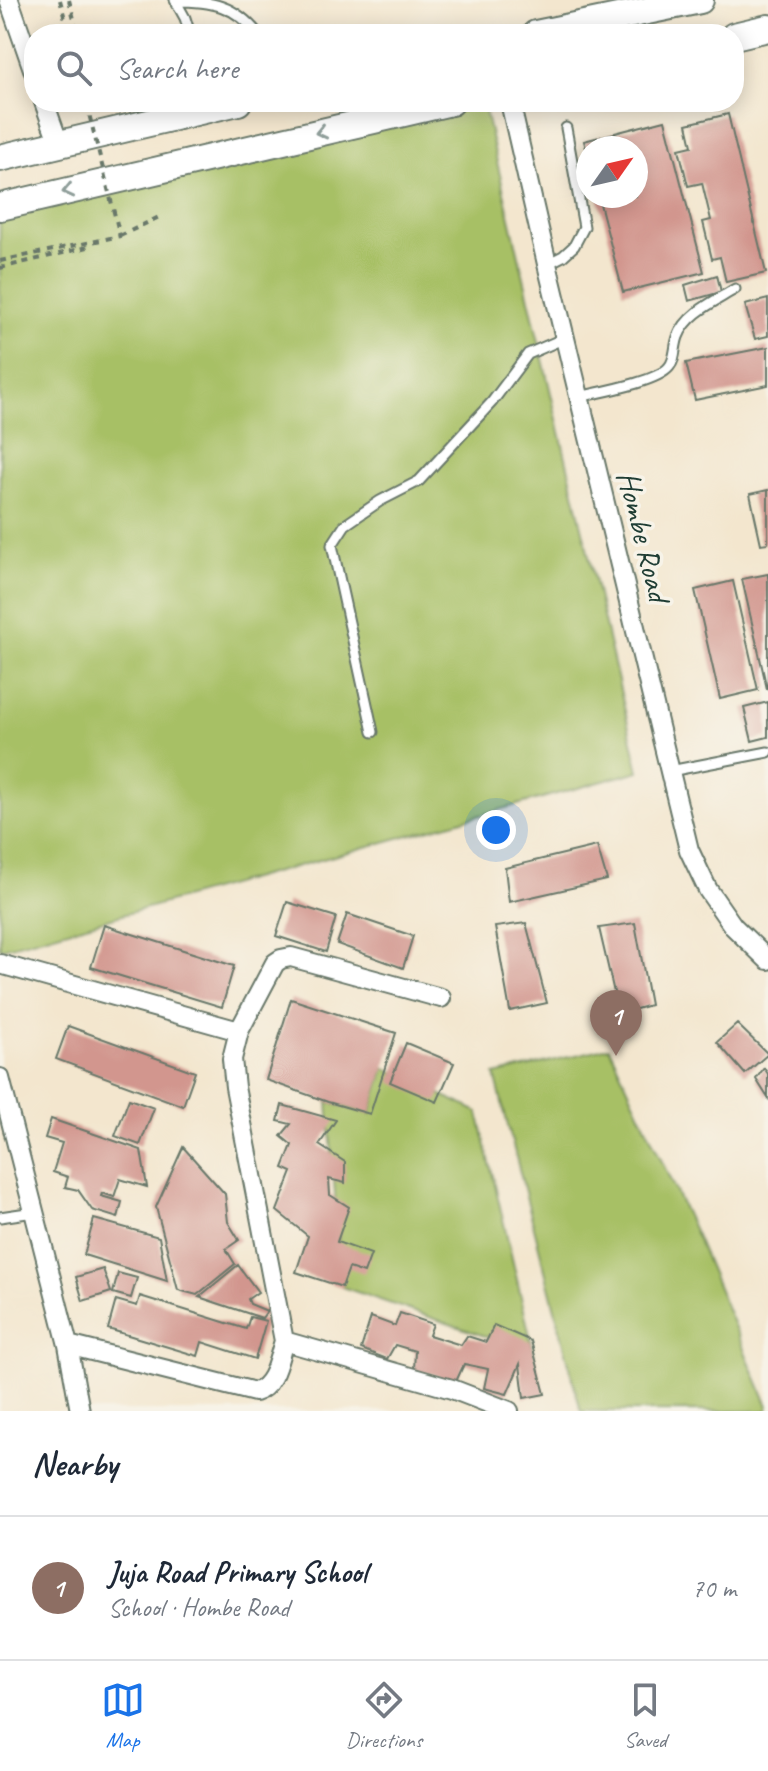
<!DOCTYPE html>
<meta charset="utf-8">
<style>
:root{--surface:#fff;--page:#f6f6f7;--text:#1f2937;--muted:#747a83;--line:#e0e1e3;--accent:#1a73e8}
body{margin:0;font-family:Caveat,sans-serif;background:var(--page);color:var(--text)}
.compass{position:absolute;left:576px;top:136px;width:72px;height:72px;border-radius:50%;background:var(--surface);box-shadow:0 4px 20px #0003;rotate:56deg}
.you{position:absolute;left:496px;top:830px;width:28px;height:28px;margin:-20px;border:6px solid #fff;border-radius:50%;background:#1a73e8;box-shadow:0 0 0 12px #1a73e833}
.badge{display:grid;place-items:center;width:52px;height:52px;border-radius:50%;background:var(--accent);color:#fff;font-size:26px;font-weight:700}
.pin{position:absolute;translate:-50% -66px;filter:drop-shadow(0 2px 4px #0008)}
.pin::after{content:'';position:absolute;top:42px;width:28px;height:24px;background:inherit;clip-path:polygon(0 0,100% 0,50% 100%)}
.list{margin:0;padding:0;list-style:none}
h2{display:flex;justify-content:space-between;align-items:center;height:104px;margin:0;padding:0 32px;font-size:34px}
h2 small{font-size:26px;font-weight:400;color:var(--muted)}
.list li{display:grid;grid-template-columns:52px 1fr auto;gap:24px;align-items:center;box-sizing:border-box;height:144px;padding:0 32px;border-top:2px solid var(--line)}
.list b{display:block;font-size:30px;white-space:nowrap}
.list p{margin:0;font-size:26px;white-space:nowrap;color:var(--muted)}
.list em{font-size:26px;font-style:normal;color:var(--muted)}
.icon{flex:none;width:44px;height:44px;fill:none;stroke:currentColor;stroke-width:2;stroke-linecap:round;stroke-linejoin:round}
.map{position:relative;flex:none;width:768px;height:1411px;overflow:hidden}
.search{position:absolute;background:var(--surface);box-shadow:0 4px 20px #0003;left:24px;right:24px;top:24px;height:88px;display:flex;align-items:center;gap:20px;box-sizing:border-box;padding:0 28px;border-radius:32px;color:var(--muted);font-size:30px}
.sheet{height:248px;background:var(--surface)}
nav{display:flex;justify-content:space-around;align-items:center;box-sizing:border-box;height:112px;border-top:2px solid var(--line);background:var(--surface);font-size:22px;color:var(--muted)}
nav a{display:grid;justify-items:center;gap:4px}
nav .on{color:var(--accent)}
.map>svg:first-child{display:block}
.green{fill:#a7c065;stroke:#637e4c;stroke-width:2}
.building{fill:#d2968e}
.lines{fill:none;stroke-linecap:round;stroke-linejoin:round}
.service-casing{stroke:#69786a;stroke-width:13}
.minor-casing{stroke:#69786a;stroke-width:22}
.secondary-casing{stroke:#69786a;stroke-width:30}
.path{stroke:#69786a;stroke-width:4;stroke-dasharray:6 6;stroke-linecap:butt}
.service{stroke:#fff;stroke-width:9}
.minor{stroke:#fff;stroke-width:18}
.secondary{stroke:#fff;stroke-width:26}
.path-bridge{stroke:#69786a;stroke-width:4;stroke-dasharray:6 6;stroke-linecap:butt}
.oneway{stroke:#8f9e9a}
.labels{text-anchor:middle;stroke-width:7;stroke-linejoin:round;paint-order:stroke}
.street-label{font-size:32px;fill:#1f3d34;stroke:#f7f3e8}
</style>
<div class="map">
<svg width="768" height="1411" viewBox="0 0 768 1411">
<rect width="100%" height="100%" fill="#f7f3e8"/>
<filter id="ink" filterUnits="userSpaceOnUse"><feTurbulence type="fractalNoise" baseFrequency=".0125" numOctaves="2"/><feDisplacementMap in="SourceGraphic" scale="16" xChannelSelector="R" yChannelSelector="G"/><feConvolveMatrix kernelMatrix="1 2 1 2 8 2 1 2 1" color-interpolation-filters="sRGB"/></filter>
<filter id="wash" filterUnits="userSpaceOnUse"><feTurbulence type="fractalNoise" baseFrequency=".006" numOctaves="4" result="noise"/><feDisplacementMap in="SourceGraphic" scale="32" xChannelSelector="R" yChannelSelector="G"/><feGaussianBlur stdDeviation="1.8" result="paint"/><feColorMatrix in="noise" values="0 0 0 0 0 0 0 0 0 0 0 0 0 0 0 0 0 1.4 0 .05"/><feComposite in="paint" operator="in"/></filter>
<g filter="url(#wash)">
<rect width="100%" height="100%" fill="#f3e6ce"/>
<!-- green -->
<path class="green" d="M 451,102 L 483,102 L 639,771 L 0,949 L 0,207 Z
M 609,1047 L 695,1233 L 768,1406 L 768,1411 L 581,1411 L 495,1075 Z
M 385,1068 L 478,1112 L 534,1353 L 342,1287 L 328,1102 L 370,1114 Z"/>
<g id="blocks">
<!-- building -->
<path class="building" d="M 728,114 L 766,273 L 726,282 L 720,257 L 712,259 L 703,222 L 711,220 L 702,183 L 688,186 L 679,149 L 692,146 L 687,124 Z
M 665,120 L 704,272 L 623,292 L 598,196 L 636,196 L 636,148 L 586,148 L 584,141 Z
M 717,275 L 721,292 L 689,301 L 685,285 Z
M 768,299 L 768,336 L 755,339 L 745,305 Z
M 768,347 L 768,385 L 695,400 L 686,363 Z
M 768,490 L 768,543 L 761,544 L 750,494 Z
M 768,574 L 768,689 L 767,689 L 742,579 Z
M 733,581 L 758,690 L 720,699 L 695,590 Z
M 768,702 L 768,737 L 752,741 L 744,708 Z
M 597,846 L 607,880 L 509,902 L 505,868 Z
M 287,902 L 336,917 L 326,952 L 276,936 Z
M 347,914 L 413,936 L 403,968 L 337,944 Z
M 526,923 L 547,1003 L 510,1011 L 495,927 Z
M 635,923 L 650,1005 L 619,1014 L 599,928 Z
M 104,925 L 234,966 L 222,1007 L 91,967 Z
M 291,999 L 396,1033 L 370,1114 L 328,1102 L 266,1080 Z
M 737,1024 L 768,1054 L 745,1074 L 717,1042 Z
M 68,1026 L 195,1072 L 183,1106 L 56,1059 Z
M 406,1043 L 454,1063 L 437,1102 L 390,1082 Z
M 764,1068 L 768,1074 L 768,1098 L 756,1079 Z
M 129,1099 L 154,1108 L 140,1145 L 115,1136 Z
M 282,1105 L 336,1120 L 319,1145 L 345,1162 L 345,1183 L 329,1179 L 330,1195 L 349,1207 L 337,1242 L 371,1254 L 364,1273 L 349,1268 L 342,1287 L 296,1272 L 308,1236 L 277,1211 L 292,1172 L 283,1168 L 292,1145 L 281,1136 L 291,1124 L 278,1121 Z
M 51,1119 L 141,1150 L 147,1187 L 120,1179 L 114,1197 L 102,1193 L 101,1196 L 122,1202 L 118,1218 L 92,1210 L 78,1190 L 65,1187 L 68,1177 L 53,1172 L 62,1143 L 45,1138 Z
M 183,1147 L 225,1194 L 228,1222 L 239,1240 L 226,1249 L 235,1264 L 197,1295 L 178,1290 L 156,1207 Z
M 94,1219 L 159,1237 L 167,1281 L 84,1255 Z
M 238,1265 L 258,1292 L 248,1299 L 250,1304 L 267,1311 L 262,1318 L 199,1297 Z
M 103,1269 L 111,1292 L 83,1301 L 76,1277 Z
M 118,1273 L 137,1278 L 131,1298 L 113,1293 Z
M 140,1296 L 246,1329 L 250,1317 L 266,1321 L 255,1359 L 202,1342 L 198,1356 L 108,1329 L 116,1300 L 137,1306 Z
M 400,1313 L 433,1324 L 429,1335 L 461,1345 L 467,1336 L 486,1342 L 494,1325 L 531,1341 L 545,1394 L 524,1398 L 520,1364 L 507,1394 L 484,1388 L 488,1369 L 464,1364 L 454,1386 L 436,1375 L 414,1370 L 415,1351 L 395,1345 L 387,1359 L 361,1349 L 371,1317 L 395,1326 Z"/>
</g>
</g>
<g filter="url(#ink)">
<use href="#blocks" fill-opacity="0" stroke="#69786a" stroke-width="2"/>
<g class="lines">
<!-- service casing -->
<g class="service-casing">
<path id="service" d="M 175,0 L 185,18 L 190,34
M 176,1 C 211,1 235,5 258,34
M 547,264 L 563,256 L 574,246 L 584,227 L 566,128
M 579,397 C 600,392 657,382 669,367 C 676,359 674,348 678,337 C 687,313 714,302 735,289
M 373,732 L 332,545 L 345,525 L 380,501 L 419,481 L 492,402 L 528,354 L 565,338
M 670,771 L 768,752
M 0,1217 L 34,1212"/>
</g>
<!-- minor casing -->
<g class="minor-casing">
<path id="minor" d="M 9,0 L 34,72
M 44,102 L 59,144
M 510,102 L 547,264 L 689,850 L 708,890 L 733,926 L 768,960
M 0,964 L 239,1031
M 0,1078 L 68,1345 L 80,1411
M 284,1341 L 452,1389 L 509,1411
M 68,1345 L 255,1392 C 275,1386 278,1359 284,1341 L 235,1087 L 232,1059 L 239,1031 L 275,963 L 281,959 L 291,957 L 441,998"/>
</g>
<!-- secondary casing -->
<g class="secondary-casing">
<path id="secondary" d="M 536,34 L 700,0
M 734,36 L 768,28
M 0,158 L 238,102
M 0,207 L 451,102"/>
</g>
<!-- path -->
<path class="path" d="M 60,0 L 69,34
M 69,0 L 78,34
M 86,103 L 89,102
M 120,236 L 161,216
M 0,268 L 88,247"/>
<!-- service -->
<use href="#service" class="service"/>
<!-- minor -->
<use href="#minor" class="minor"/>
<!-- secondary -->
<use href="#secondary" class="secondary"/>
<!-- path-bridge -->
<path class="path-bridge" d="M 0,261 L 120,236 L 86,102"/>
</g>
<!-- one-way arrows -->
<defs><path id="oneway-chevron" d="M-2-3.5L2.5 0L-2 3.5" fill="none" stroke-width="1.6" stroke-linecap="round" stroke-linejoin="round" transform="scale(2)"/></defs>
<g class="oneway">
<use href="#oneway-chevron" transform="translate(321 132) rotate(167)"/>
<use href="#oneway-chevron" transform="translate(68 191) rotate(167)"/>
</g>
</g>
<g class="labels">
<!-- street labels -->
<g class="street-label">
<text transform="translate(644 536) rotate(76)" y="11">Hombe Road</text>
</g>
</g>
</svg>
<svg class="compass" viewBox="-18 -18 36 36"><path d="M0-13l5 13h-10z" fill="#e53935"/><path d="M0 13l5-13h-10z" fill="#747a83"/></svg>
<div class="you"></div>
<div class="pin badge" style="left:616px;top:1056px;background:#8d6e63">1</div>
<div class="search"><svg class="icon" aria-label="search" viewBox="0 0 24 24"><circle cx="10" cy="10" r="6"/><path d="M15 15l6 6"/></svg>Search here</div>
</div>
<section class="sheet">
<h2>Nearby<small></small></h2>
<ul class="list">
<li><span class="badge" style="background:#8d6e63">1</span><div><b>Juja Road Primary School</b><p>School · Hombe Road</p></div><em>70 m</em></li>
</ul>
</section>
<nav>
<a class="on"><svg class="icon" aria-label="map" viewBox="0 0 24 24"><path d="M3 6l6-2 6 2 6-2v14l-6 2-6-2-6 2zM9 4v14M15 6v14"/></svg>Map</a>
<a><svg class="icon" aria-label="directions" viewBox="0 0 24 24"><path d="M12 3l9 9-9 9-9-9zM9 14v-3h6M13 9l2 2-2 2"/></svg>Directions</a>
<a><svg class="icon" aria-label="saved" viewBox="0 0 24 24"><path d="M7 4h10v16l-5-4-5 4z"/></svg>Saved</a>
</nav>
